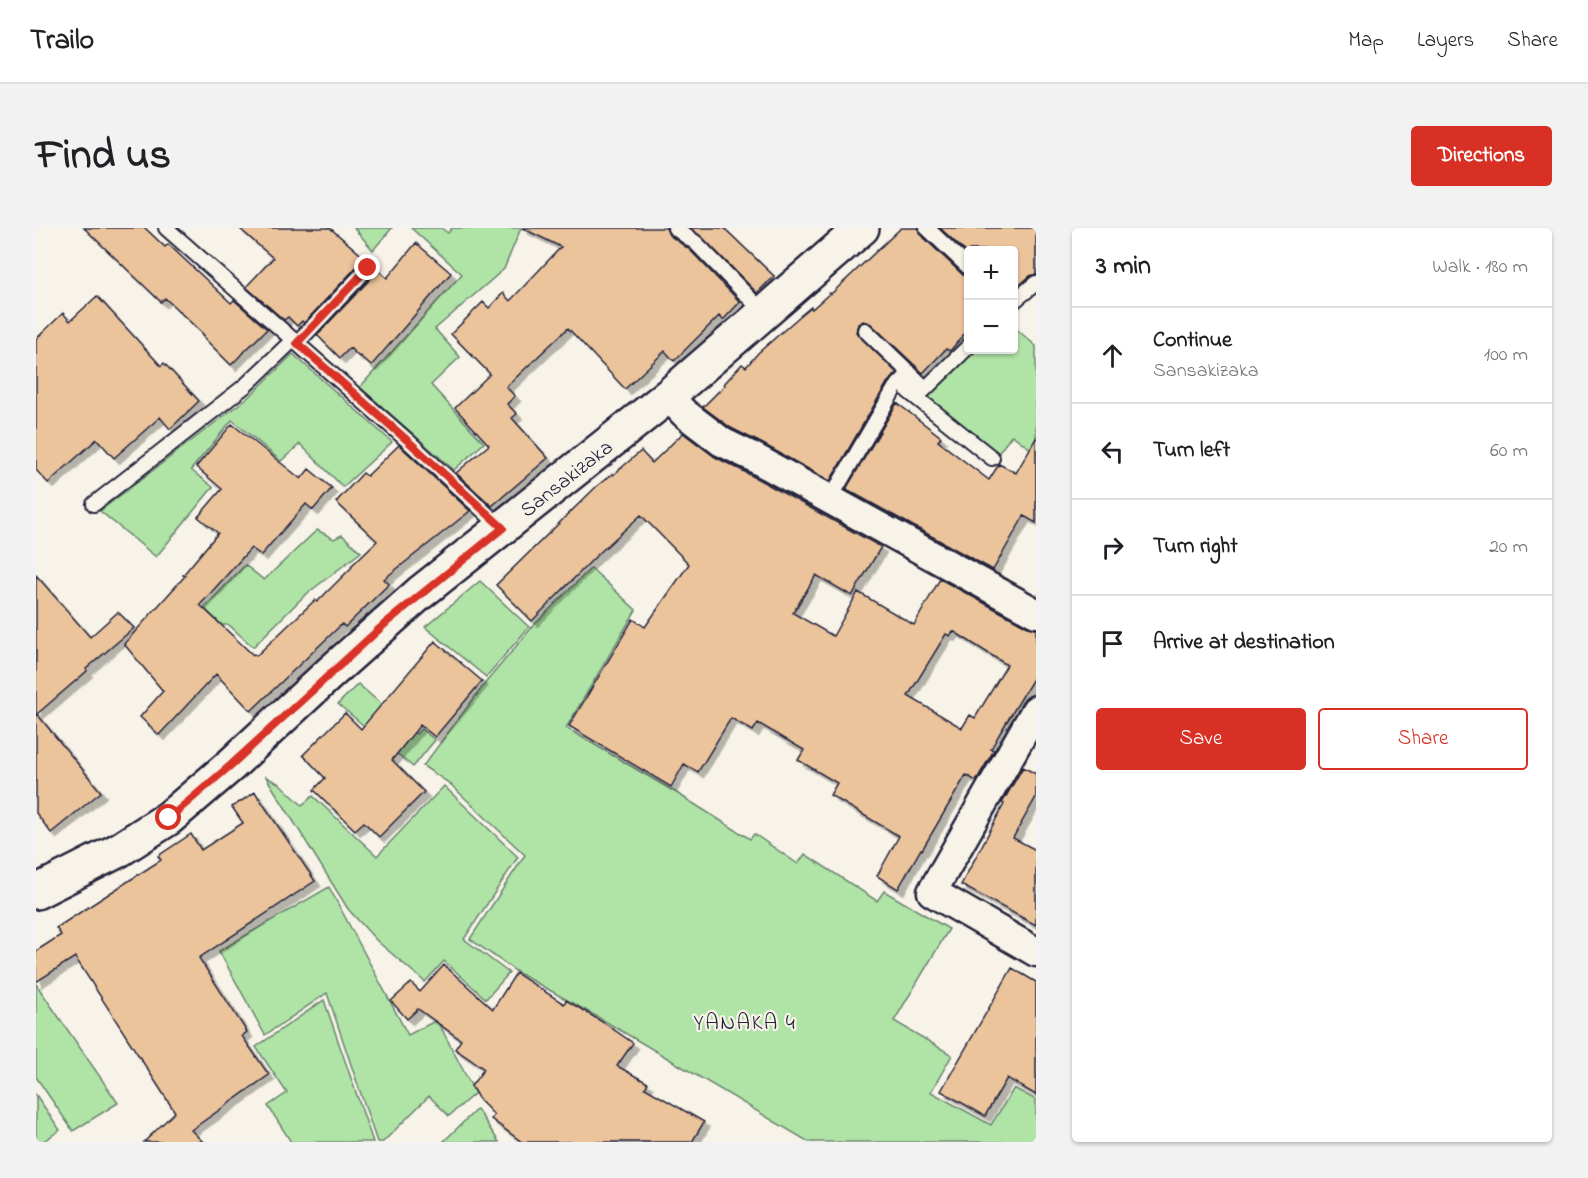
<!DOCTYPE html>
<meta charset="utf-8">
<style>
:root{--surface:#fff;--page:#f2f2f2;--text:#202124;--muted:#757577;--line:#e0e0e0;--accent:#d93025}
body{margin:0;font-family:"Indie Flower",sans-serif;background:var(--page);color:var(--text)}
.controls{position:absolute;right:18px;top:18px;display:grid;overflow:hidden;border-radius:6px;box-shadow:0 2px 4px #0004}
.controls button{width:54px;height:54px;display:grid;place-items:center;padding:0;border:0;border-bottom:2px solid var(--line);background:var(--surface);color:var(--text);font:30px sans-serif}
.stop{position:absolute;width:18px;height:18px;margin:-14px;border:4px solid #d93025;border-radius:50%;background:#fff}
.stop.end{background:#d93025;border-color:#fff;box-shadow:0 2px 6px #0008}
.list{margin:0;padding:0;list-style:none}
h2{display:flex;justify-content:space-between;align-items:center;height:78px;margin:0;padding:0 24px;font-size:26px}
h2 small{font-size:20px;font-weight:400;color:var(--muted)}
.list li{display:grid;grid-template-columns:39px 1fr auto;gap:18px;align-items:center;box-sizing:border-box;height:96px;padding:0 24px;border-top:2px solid var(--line)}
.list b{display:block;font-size:22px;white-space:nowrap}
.list p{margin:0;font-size:20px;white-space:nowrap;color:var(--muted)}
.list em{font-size:20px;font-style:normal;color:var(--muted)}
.actions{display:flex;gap:12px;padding:18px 24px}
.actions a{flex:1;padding:14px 0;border:2px solid var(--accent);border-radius:6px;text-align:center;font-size:21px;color:var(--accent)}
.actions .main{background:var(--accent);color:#fff}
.icon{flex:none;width:33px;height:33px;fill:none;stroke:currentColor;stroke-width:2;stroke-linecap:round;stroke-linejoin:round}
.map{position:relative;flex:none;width:1000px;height:914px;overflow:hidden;border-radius:6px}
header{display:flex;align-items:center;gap:36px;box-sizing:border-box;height:84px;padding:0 30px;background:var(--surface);border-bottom:2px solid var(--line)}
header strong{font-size:28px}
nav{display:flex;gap:33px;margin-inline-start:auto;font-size:21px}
.intro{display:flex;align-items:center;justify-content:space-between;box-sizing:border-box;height:144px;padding:0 36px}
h1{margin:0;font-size:42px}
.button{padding:15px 27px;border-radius:6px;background:var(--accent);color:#fff;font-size:21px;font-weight:700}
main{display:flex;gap:36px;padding:0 36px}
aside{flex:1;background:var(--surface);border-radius:6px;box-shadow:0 2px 4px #0004}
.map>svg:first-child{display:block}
.green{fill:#b0e4a6;stroke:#698370;stroke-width:1.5}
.building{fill:#ecc49c;stroke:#22223b;stroke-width:1.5;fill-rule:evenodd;filter:url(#shadow)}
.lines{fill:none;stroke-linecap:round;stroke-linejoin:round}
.service-casing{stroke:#22223b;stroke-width:18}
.minor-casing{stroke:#22223b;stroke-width:33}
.secondary-casing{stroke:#22223b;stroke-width:38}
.service{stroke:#f7f3e8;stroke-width:14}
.minor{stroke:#f7f3e8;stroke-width:28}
.secondary{stroke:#f7f3e8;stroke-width:33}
.route{stroke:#d93025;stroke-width:8}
.labels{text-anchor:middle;stroke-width:4.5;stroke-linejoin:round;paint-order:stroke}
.street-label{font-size:21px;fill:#22223b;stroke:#f7f3e8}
.neighbourhood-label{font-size:22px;letter-spacing:1.5px;fill:#22223b;stroke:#f7f3e8}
</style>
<header>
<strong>Trailo</strong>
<nav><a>Map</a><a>Layers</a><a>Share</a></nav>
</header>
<div class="intro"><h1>Find us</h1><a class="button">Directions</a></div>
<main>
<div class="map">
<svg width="1000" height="914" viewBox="0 0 1000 914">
<defs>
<filter id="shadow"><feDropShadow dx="5.5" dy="5.5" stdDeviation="0" flood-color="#0004"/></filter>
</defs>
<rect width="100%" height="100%" fill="#f7f3e8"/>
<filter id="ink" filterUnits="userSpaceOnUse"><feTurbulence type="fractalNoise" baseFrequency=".0167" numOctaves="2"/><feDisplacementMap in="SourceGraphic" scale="12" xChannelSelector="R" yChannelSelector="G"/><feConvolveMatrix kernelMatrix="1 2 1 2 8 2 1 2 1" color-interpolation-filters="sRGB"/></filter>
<g filter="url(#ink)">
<!-- green -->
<path class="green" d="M 318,0 L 356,0 L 337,22 Z
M 375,0 L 405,0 L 412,5 L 416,0 L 485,0 L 468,41 L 399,101 L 424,129 L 395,157 L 448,215 L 418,242 L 324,159 L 426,46 Z
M 978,99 L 1000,118 L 1000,225 L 976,207 L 961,227 L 888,172 L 940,122 L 978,122 Z
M 257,126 L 356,214 L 307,259 L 264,216 L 245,233 L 196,192 L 155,242 L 177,259 L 120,329 L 64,283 L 215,167 Z
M 281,302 L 298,311 L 306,307 L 325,324 L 268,368 L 217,419 L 193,397 L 186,397 L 168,380 L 209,337 L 228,352 Z
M 555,340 L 600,382 L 530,500 L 639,564 L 714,611 L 718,606 L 762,636 L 769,626 L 841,673 L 848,663 L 913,701 L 858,793 L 916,827 L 895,864 L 955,897 L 978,860 L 1000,872 L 1000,914 L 773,914 L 567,792 L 481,744 L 434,711 L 489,627 L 413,555 L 387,538 L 451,453 L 498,397 Z
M 444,353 L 493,399 L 450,449 L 389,399 Z
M 322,456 L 380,506 L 385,501 L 399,512 L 377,539 L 302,476 Z
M 230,549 L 244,556 L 266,577 L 277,568 L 341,628 L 408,558 L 482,629 L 428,711 L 473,745 L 450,771 L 408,733 L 389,754 L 341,713 L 312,681 Z
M 293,659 L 372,807 L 401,792 L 439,865 L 413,888 L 393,868 L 347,914 L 341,914 L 291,765 L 229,807 L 183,723 Z
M 0,756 L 82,875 L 37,903 L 0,849 Z
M 288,772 L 337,914 L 255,914 L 232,878 L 251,865 L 220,819 Z
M 0,867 L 24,902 L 6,914 L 0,914 Z
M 441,881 L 463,914 L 407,914 Z"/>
<!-- building -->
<path class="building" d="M 48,0 L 109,0 L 129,19 L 132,16 L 195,75 L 198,72 L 231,101 L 195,137 L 166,108 L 168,107 L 129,70 L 125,74 Z
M 203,0 L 294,0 L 330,31 L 325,34 L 268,95 L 266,93 L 261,98 L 252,89 L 248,92 L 210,59 L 237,30 Z
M 486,0 L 630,0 L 633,7 L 654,22 L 704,74 L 687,92 L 683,88 L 638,133 L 629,123 L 589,161 L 532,100 L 470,159 L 479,168 L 471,176 L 481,186 L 476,190 L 512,230 L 456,278 L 420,245 L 453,217 L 419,180 L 454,146 L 415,106 L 447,74 L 453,80 L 467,65 L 474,73 L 525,19 Z
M 654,0 L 688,0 L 738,48 L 721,65 L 666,9 Z
M 865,0 L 882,0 L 885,7 L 927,47 L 933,49 L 933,100 L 914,123 L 910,121 L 887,145 L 835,96 L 827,93 L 822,96 L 820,104 L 823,108 L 861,145 L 851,155 L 794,253 L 725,215 L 695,200 L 667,179 L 689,157 L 688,156 L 706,136 L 710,139 L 722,125 L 764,88 L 775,79 L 776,81 L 794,65 L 795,66 Z
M 904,0 L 1000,0 L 1000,46 L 994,48 L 978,62 L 978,22 L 933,22 L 933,27 Z
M 380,15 L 415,45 L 335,138 L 324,128 L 323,129 L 314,120 L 304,130 L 281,107 L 339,46 L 341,41 L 351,50 Z
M 61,68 L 125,138 L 128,135 L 163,173 L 134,201 L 124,189 L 78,230 L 61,211 L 12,255 L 0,242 L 0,111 L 27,85 L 34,93 Z
M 861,175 L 905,209 L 902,213 L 953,252 L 963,236 L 980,245 L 1000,210 L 1000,295 L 988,288 L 957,342 L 810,261 Z
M 196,196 L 265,251 L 273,241 L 296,260 L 277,282 L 270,276 L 225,327 L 215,320 L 164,377 L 217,427 L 218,426 L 220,428 L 279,372 L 281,374 L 316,339 L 315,338 L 341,313 L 300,274 L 327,245 L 331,248 L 363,217 L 434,283 L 348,351 L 353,356 L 309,399 L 306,396 L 215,483 L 180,446 L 123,507 L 104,489 L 127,463 L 88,416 L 149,348 L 147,347 L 182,305 L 162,289 L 186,261 L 160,239 Z
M 647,205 L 679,229 L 709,244 L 845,319 L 816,368 L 780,347 L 757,385 L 797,408 L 822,364 L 878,397 L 904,351 L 992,399 L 1000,401 L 1000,446 L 964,505 L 955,521 L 958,522 L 940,553 L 930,547 L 886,622 L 885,621 L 862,661 L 841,648 L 863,608 L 794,567 L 801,555 L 762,532 L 768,522 L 722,495 L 717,503 L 695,490 L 662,544 L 648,536 L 635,559 L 533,498 L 597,391 L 609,399 L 653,336 L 605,287 L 560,328 L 496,393 L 460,357 L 561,258 L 576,246 L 577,247 L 605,223 L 616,235 ZM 917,403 L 971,437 L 939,490 L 934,487 L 926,500 L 872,468 L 910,406 L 914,408 Z
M 0,347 L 54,409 L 82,384 L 98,400 L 50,441 L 51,443 L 1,486 L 65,564 L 15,605 L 0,585 Z
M 399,413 L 446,453 L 399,509 L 384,497 L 356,532 L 388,564 L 343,609 L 328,594 L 319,602 L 278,562 L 289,550 L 267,527 L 309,485 L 325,501 Z
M 987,539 L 1000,546 L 1000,569 L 977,610 L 1000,622 L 1000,697 L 925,657 L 968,576 L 966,575 L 969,570 Z
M 219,564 L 279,653 L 163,730 L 211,804 L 206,808 L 233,847 L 155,902 L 167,914 L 108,914 L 139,884 L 39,729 L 0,754 L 0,723 L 25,707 L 20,700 L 125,632 L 122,628 L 155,606 L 165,622 L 207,595 L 196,579 Z
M 408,737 L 457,781 L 480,745 L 528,776 L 530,772 L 568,795 L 597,815 L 581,838 L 612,855 L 609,860 L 668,894 L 656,914 L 486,914 L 455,891 L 458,887 L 442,870 L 435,858 L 448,841 L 419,821 L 425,812 L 382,781 L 371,791 L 355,773 L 375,755 L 384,764 Z
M 976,740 L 1000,754 L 1000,867 L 971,850 L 949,888 L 905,863 Z"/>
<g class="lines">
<!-- service casing -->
<g class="service-casing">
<path id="service" d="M 130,0 L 372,213 L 466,300
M 639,0 L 660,15 L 728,85
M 891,0 L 933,40
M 978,73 L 1000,55
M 829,102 L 884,155
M 261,115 L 332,40
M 872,163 L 956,230
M 794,271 L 859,160 L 868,151 L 885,165 L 933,118
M 58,276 L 209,158 L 257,112"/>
</g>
<!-- minor casing -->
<g class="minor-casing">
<path id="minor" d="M 632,168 L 648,185 L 686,214 L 717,229 L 1000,385
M 1000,482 L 896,664 L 1000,724"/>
</g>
<!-- secondary casing -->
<g class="secondary-casing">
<path id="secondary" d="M 0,664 L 83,622 L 133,590 L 195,537 L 295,444 L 384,365 L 632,168 L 826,0"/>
</g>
<!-- service -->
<use href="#service" class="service"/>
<!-- minor -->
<use href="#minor" class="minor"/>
<!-- secondary -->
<use href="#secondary" class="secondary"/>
</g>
</g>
<g class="lines" filter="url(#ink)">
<!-- route -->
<path class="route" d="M 133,590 L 195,537 L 351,394 L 467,300 L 372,213 L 261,115 L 332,40"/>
</g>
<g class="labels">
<!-- street labels -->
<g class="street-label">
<text transform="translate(530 250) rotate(-38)" y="7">Sansakizaka</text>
</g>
<!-- neighbourhood labels -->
<g class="neighbourhood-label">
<text x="709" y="801">YANAKA 4</text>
</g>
</g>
</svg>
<div class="controls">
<button>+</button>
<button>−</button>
</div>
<div class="stop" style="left:133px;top:590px"></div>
<div class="stop end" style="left:332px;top:40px"></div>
</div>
<aside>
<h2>3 min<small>Walk · 180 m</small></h2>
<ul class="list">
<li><svg class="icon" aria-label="ahead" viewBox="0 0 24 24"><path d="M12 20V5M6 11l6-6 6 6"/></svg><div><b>Continue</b><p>Sansakizaka</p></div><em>100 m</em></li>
<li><svg class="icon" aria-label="left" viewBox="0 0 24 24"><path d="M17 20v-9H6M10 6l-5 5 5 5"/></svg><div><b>Turn left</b></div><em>60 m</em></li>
<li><svg class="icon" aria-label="right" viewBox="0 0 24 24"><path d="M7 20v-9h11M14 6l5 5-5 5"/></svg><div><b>Turn right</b></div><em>20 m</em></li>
<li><svg class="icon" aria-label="arrive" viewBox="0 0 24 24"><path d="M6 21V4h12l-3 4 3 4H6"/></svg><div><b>Arrive at destination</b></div></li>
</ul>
<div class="actions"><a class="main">Save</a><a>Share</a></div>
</aside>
</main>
